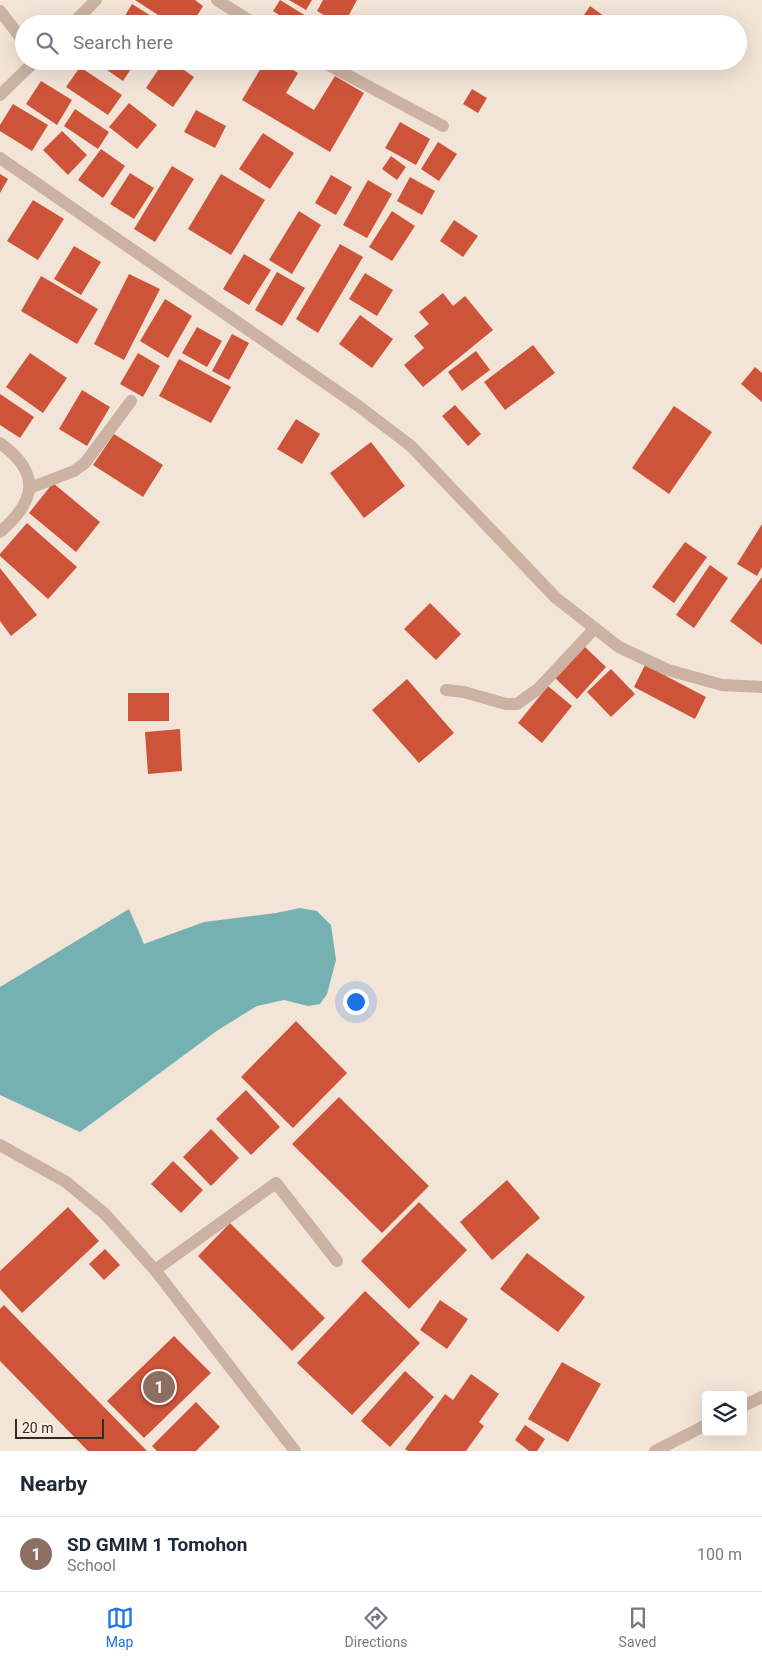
<!DOCTYPE html>
<style>
:root{--surface:#fff;--page:#f6f6f7;--text:#1f2937;--muted:#747a83;--line:#e0e1e3;--accent:#1a73e8}
body{margin:0;font-family:Roboto,sans-serif;background:var(--page);color:var(--text)}
.controls{position:absolute;right:15px;bottom:15px;display:grid;overflow:hidden;border-radius:5px;box-shadow:0 5px 20px #0002}
.controls button{width:45px;height:45px;display:grid;place-items:center;padding:0;border:0;border-bottom:1px solid var(--line);background:var(--surface);color:var(--text);font:25px sans-serif}
.scale{position:absolute;left:15px;bottom:12px;width:89px;box-sizing:border-box;padding-left:5px;border:2px solid #352925;border-top:0;font-size:14px;line-height:18px;white-space:nowrap;color:#352925;-webkit-text-stroke:4px #faeee3;paint-order:stroke}
.you{position:absolute;left:355px;top:1001px;width:18px;height:18px;margin:-12px;border:4px solid #fff;border-radius:50%;background:#1a73e8;box-shadow:0 0 0 8px #1a73e833}
.badge{display:grid;place-items:center;width:32px;height:32px;border-radius:50%;background:var(--accent);color:#fff;font-size:16px;font-weight:700}
.pin{position:absolute;translate:-50% -50%;border:2px solid #fff;box-shadow:0 1px 5px #0006}
.list{margin:0;padding:0;list-style:none}
h2{display:flex;justify-content:space-between;align-items:center;height:65px;margin:0;padding:0 20px;font-size:21px}
h2 small{font-size:16px;font-weight:400;color:var(--muted)}
.list li{display:grid;grid-template-columns:32px 1fr auto;gap:15px;align-items:center;box-sizing:border-box;height:75px;padding:0 20px;border-top:1px solid var(--line)}
.list b{display:block;font-size:19px;white-space:nowrap}
.list p{margin:0;font-size:16px;white-space:nowrap;color:var(--muted)}
.list em{font-size:16px;font-style:normal;color:var(--muted)}
.icon{flex:none;width:28px;height:28px;fill:none;stroke:currentColor;stroke-width:2;stroke-linecap:round;stroke-linejoin:round}
.map{position:relative;flex:none;width:762px;height:1451px;overflow:hidden}
.search{position:absolute;background:var(--surface);box-shadow:0 5px 20px #0002;left:15px;right:15px;top:15px;height:55px;display:flex;align-items:center;gap:12px;box-sizing:border-box;padding:0 18px;border-radius:28px;color:var(--muted);font-size:19px}
.sheet{height:140px;background:var(--surface)}
nav{display:flex;justify-content:space-around;align-items:center;box-sizing:border-box;height:70px;border-top:1px solid var(--line);background:var(--surface);font-size:14px;color:var(--muted)}
nav a{display:grid;justify-items:center;gap:2px}
nav .on{color:var(--accent)}
.map>svg:first-child{display:block}
.water{fill:#74b1b0}
.building{fill:#ce5439}
.lines{fill:none;stroke-linecap:round;stroke-linejoin:round}
.lane{stroke:#cbb2a2;stroke-width:12}
.street{stroke:#cbb2a2;stroke-width:12}
</style>
<div class="map">
<svg width="762" height="1451" viewBox="0 0 762 1451">
<rect width="100%" height="100%" fill="#f2e4d7"/>
<!-- water -->
<path class="water" d="M 300,908 L 317,911 L 331,925 L 336,960 L 327,994 L 320,1004 L 308,1006 L 284,1000 L 257,1006 L 218,1030 L 80,1132 L 0,1095 L 0,987 L 129,909 L 144,944 L 204,922 L 276,913 Z"/>
<!-- building -->
<path class="building" d="M 135,0 L 195,0 L 203,6 L 192,24 L 172,24 Z
M 280,0 L 319,24 L 293,24 L 273,11 Z
M 289,0 L 312,0 L 306,10 Z
M 323,0 L 357,0 L 344,24 L 340,24 L 317,11 Z
M 132,4 L 164,24 L 120,24 Z
M 590,6 L 615,24 L 578,24 Z
M 94,61 L 136,61 L 123,81 Z
M 164,61 L 171,61 L 194,77 L 173,107 L 146,88 Z
M 265,61 L 279,61 L 298,73 L 286,93 L 314,110 L 335,76 L 364,93 L 330,152 L 242,100 Z
M 80,67 L 122,95 L 108,115 L 66,87 Z
M 41,81 L 72,100 L 57,125 L 26,104 Z
M 472,89 L 487,98 L 478,113 L 463,104 Z
M 129,103 L 157,125 L 137,149 L 109,127 Z
M 13,104 L 48,125 L 32,151 L 0,131 L 0,125 Z
M 75,109 L 109,132 L 98,149 L 64,126 Z
M 196,110 L 226,126 L 215,148 L 184,132 Z
M 400,122 L 430,139 L 416,165 L 385,148 Z
M 62,131 L 87,155 L 68,175 L 43,150 Z
M 263,133 L 294,153 L 270,189 L 239,169 Z
M 438,142 L 457,154 L 439,181 L 421,169 Z
M 101,149 L 125,166 L 103,198 L 78,180 Z
M 391,156 L 406,167 L 397,180 L 382,169 Z
M 172,166 L 194,179 L 155,242 L 134,229 Z
M 130,173 L 154,188 L 134,219 L 110,204 Z
M 0,174 L 8,179 L 0,193 Z
M 221,174 L 265,200 L 231,255 L 188,229 Z
M 331,175 L 352,187 L 336,215 L 315,203 Z
M 410,177 L 435,191 L 422,215 L 397,201 Z
M 368,180 L 392,194 L 367,238 L 343,225 Z
M 33,200 L 64,219 L 38,260 L 7,241 Z
M 299,211 L 321,225 L 292,274 L 269,260 Z
M 392,211 L 415,226 L 392,261 L 369,247 Z
M 454,220 L 478,236 L 463,257 L 440,241 Z
M 340,244 L 363,257 L 318,333 L 296,319 Z
M 74,246 L 101,262 L 81,295 L 54,279 Z
M 244,254 L 271,270 L 249,305 L 223,289 Z
M 277,272 L 305,288 L 282,326 L 255,310 Z
M 365,273 L 393,290 L 377,316 L 349,299 Z
M 129,274 L 160,289 L 124,360 L 94,344 Z
M 41,276 L 98,309 L 77,344 L 21,311 Z
M 443,293 L 453,306 L 465,296 L 493,330 L 423,387 L 404,365 L 424,348 L 414,336 L 429,324 L 419,312 Z
M 165,299 L 192,316 L 168,358 L 140,341 Z
M 360,315 L 393,339 L 372,368 L 339,344 Z
M 197,327 L 222,341 L 207,367 L 182,353 Z
M 232,334 L 249,343 L 229,380 L 212,371 Z
M 533,345 L 555,373 L 505,410 L 484,382 Z
M 476,351 L 490,370 L 462,391 L 448,372 Z
M 30,353 L 67,378 L 43,413 L 6,387 Z
M 138,353 L 160,366 L 143,397 L 120,384 Z
M 179,359 L 231,387 L 211,423 L 159,396 Z
M 755,367 L 762,373 L 762,402 L 741,384 Z
M 82,390 L 110,407 L 87,446 L 59,429 Z
M 0,394 L 34,417 L 20,438 L 0,425 Z
M 455,405 L 481,434 L 468,446 L 442,416 Z
M 674,406 L 712,432 L 669,494 L 632,468 Z
M 296,419 L 320,434 L 302,464 L 277,449 Z
M 114,434 L 163,465 L 143,497 L 93,465 Z
M 371,442 L 405,486 L 364,518 L 330,473 Z
M 53,483 L 100,522 L 76,552 L 29,513 Z
M 27,523 L 77,567 L 48,599 L 0,556 L 0,554 Z
M 762,524 L 762,567 L 757,576 L 737,564 Z
M 685,542 L 707,557 L 674,603 L 652,587 Z
M 710,565 L 728,578 L 694,628 L 676,615 Z
M 0,568 L 37,615 L 11,636 L 0,621 Z
M 762,577 L 762,645 L 730,621 Z
M 430,603 L 461,634 L 436,660 L 404,629 Z
M 584,646 L 606,667 L 577,699 L 555,678 Z
M 645,665 L 706,697 L 695,719 L 634,687 Z
M 611,669 L 635,694 L 611,717 L 587,692 Z
M 407,679 L 454,733 L 419,763 L 372,710 Z
M 548,686 L 572,706 L 542,743 L 518,723 Z
M 128,693 L 169,693 L 169,721 L 128,721 Z
M 180,729 L 182,771 L 148,774 L 145,732 Z
M 296,1021 L 347,1073 L 293,1128 L 241,1077 Z
M 246,1090 L 280,1127 L 251,1155 L 216,1119 Z
M 339,1097 L 429,1186 L 382,1233 L 292,1144 Z
M 211,1129 L 239,1158 L 211,1186 L 183,1157 Z
M 173,1161 L 203,1190 L 181,1213 L 151,1184 Z
M 507,1180 L 540,1218 L 492,1260 L 460,1222 Z
M 419,1202 L 467,1250 L 409,1309 L 361,1261 Z
M 68,1207 L 99,1241 L 22,1313 L 0,1289 L 0,1271 Z
M 230,1223 L 325,1318 L 292,1351 L 198,1256 Z
M 105,1249 L 120,1265 L 104,1280 L 89,1264 Z
M 527,1253 L 585,1297 L 558,1332 L 500,1289 Z
M 365,1291 L 420,1343 L 352,1415 L 297,1363 Z
M 440,1300 L 468,1319 L 447,1349 L 420,1330 Z
M 4,1305 L 147,1451 L 88,1451 L 0,1361 L 0,1309 Z
M 174,1336 L 211,1373 L 144,1438 L 107,1401 Z
M 562,1362 L 601,1384 L 568,1442 L 528,1419 Z
M 405,1371 L 434,1397 L 390,1447 L 361,1421 Z
M 471,1374 L 499,1394 L 479,1422 L 484,1426 L 466,1451 L 408,1451 L 405,1449 L 445,1394 L 453,1400 Z
M 196,1402 L 220,1427 L 196,1451 L 157,1451 L 152,1446 Z
M 525,1425 L 545,1439 L 537,1451 L 529,1451 L 515,1440 Z"/>
<g class="lines">
<!-- lane -->
<path class="lane" d="M 155,1270 L 276,1183 L 337,1261"/>
<!-- street -->
<path class="street" d="M 217,0 L 255,24
M 0,11 L 24,42
M 72,24 L 96,0
M 321,61 L 443,126
M 0,95 L 35,61
M 0,158 L 357,405 L 411,446 L 556,598 L 619,647 L 668,670 L 722,685 L 762,687
M 0,443 C 41,473 37,500 0,532
M 30,488 L 74,471 L 85,463 L 131,401
M 446,690 L 464,692 L 506,704 L 517,704 L 538,689 L 595,628
M 0,1145 L 66,1182 L 105,1214 L 155,1270 L 295,1451
M 743,1406 L 762,1397
M 655,1451 L 706,1425"/>
</g>
</svg>
<div class="controls">
<button><svg class="icon" aria-label="layers" viewBox="0 0 24 24"><path d="M12 4l9 5-9 5-9-5zM3 14l9 5 9-5"/></svg></button>
</div>
<div class="scale">20 m</div>
<div class="you"></div>
<div class="pin badge" style="left:159px;top:1387px;background:#8d6e63">1</div>
<div class="search"><svg class="icon" aria-label="search" viewBox="0 0 24 24"><circle cx="10" cy="10" r="6"/><path d="M15 15l6 6"/></svg>Search here</div>
</div>
<section class="sheet">
<h2>Nearby<small></small></h2>
<ul class="list">
<li><span class="badge" style="background:#8d6e63">1</span><div><b>SD GMIM 1 Tomohon</b><p>School</p></div><em>100 m</em></li>
</ul>
</section>
<nav>
<a class="on"><svg class="icon" aria-label="map" viewBox="0 0 24 24"><path d="M3 6l6-2 6 2 6-2v14l-6 2-6-2-6 2zM9 4v14M15 6v14"/></svg>Map</a>
<a><svg class="icon" aria-label="directions" viewBox="0 0 24 24"><path d="M12 3l9 9-9 9-9-9zM9 14v-3h6M13 9l2 2-2 2"/></svg>Directions</a>
<a><svg class="icon" aria-label="saved" viewBox="0 0 24 24"><path d="M7 4h10v16l-5-4-5 4z"/></svg>Saved</a>
</nav>
